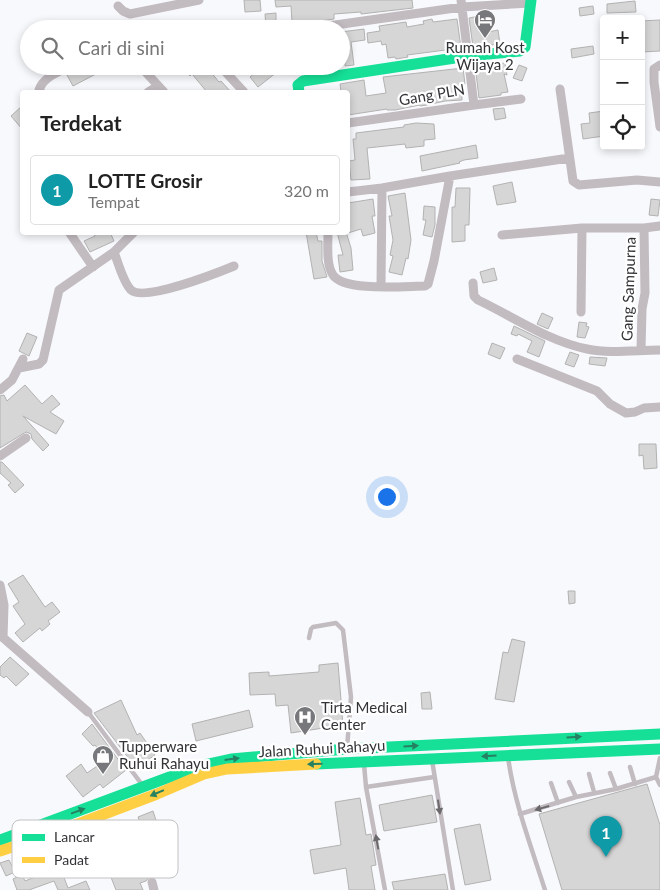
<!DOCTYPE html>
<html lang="id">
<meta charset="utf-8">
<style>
:root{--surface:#fff;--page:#f6f6f6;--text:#222;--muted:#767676;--line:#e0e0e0;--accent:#7c3aed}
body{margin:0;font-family:Lato,sans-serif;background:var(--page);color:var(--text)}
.controls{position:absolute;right:15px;top:15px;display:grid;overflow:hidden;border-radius:5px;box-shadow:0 2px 8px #0003}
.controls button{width:45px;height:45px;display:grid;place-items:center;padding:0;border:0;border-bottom:1px solid var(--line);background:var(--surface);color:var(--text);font:25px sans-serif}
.you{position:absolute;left:386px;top:496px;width:18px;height:18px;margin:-12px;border:4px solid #fff;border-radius:50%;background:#1a73e8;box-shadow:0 0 0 8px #1a73e833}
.badge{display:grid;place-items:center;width:32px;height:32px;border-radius:50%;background:var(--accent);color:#fff;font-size:16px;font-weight:700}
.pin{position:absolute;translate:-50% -41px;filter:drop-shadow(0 1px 2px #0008)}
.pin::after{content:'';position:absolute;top:26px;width:18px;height:15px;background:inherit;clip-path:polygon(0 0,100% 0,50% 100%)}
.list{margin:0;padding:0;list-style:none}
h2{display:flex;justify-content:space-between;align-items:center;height:65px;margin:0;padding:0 20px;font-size:21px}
h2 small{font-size:16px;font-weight:400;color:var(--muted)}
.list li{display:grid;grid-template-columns:32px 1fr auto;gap:15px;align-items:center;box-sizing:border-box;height:70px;margin:0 10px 10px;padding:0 10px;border:1px solid var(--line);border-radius:5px}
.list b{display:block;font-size:19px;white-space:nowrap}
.list p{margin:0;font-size:16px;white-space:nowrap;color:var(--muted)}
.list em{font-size:16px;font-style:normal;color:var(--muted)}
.icon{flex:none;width:28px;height:28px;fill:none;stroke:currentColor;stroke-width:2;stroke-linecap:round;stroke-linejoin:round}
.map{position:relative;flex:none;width:660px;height:890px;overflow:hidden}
.search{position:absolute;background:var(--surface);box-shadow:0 2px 8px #0003;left:20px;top:20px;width:330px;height:55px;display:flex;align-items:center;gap:12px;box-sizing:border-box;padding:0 18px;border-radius:28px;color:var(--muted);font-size:19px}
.panel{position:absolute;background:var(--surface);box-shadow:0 2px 8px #0003;left:20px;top:90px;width:330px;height:145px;border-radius:5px}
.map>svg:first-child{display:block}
.building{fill:#d7d6d7;stroke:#b3b2b2;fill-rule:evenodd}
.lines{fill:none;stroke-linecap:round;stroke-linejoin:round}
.lane{stroke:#c2bbc0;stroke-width:4.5}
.street{stroke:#c2bbc0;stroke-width:9}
.fast{stroke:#16e098;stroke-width:11}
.slow{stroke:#ffcf43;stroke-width:11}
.oneway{fill:#258162}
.oneway2{fill:#6c696d}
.labels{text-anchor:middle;stroke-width:4.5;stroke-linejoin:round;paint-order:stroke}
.poi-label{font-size:15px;fill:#323336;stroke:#fff;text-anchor:start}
.street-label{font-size:15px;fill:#323336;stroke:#fff}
.key{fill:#fff;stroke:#c2c2c3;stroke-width:1}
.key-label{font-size:14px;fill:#323336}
</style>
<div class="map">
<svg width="660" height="890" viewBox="0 0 660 890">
<rect width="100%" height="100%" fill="#f8f9fc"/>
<!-- building -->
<path class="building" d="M 244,0 L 260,0 L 261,11 L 245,12 Z
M 275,0 L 412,0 L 413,8 L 361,14 L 361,12 L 334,14 L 334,19 L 307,23 L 307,21 L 292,22 L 291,6 L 276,7 Z
M 635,1 L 636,12 L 607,13 L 607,4 Z
M 593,6 L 594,14 L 580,16 L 579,8 Z
M 276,13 L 276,25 L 266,26 L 265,14 Z
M 485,15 L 488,32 L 498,30 L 500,44 L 473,47 L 469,18 Z
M 432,19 L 433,22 L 457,19 L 461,48 L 407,55 L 408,57 L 396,59 L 395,57 L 388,58 L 386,44 L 382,45 L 381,41 L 368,43 L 367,33 L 380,31 L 379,26 L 406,22 L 407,27 L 424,24 L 423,21 Z
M 660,20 L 660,51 L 642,52 L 641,21 Z
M 364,29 L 365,40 L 351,42 L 354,65 L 345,66 L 345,62 L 341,63 L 341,56 L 343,55 L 341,32 Z
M 593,46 L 594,54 L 572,58 L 571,49 Z
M 488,63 L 488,65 L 505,63 L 507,75 L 504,74 L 508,92 L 501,93 L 501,95 L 479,98 L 475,65 Z
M 519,65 L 527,68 L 522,81 L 513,78 Z
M 84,66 L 111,66 L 73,86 L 67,75 Z
M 181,66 L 206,66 L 219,82 L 221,81 L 231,92 L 207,92 L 192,74 L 190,76 Z
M 263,66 L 273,66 L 277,72 L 258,87 L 250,77 Z
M 463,68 L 465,84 L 462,84 L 462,100 L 445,101 L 427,105 L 420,106 L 420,105 L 395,110 L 387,110 L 387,109 L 348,115 L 348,92 L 341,92 L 340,84 L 364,80 L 366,96 L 386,93 L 383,77 Z
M 22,106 L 22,129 L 11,116 Z
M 504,108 L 506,118 L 495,120 L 493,109 Z
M 604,111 L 604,136 L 583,139 L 581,124 L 590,123 L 589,113 Z
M 416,123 L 434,124 L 435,139 L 424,140 L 424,146 L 406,148 L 405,144 L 367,148 L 370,179 L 351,180 L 349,161 L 355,160 L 353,139 L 356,139 L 356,133 L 404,127 L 404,125 Z
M 476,145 L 478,158 L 464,160 L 459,162 L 460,163 L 422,171 L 420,156 Z
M 512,182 L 516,202 L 497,205 L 493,186 Z
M 456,188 L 470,188 L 469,225 L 465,225 L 465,241 L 452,242 L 452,207 L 455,207 Z
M 405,193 L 411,240 L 408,259 L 406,258 L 402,275 L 389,272 L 393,256 L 390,255 L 393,240 L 389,216 L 392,216 L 388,196 Z
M 373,199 L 375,216 L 372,216 L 375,233 L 363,236 L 361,229 L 348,233 L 348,203 Z
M 651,199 L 660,200 L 658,216 L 649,215 Z
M 424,206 L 435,207 L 435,225 L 432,237 L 423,235 L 426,220 L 423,220 Z
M 93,232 L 110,232 L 114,241 L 90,252 L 84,241 L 95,236 Z
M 306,232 L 316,232 L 318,241 L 322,241 L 322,261 L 327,277 L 314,279 Z
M 337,232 L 346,232 L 351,248 L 353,270 L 340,272 L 338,255 L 343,255 Z
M 494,268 L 497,280 L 483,283 L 480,272 Z
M 542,313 L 553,318 L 548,329 L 537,324 Z
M 579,322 L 587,323 L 586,326 L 589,327 L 585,338 L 577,337 Z
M 514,326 L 545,341 L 539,357 L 527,352 L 532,341 L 518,334 L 517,336 L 511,334 Z
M 27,333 L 37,337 L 29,356 L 19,351 Z
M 492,343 L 505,348 L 500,359 L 488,354 Z
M 570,352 L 579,355 L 574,367 L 565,364 Z
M 590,357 L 607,358 L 605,366 L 589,364 Z
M 25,385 L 42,404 L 52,395 L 60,404 L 50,412 L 64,421 L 56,434 L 23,416 L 49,445 L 43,451 L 32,439 L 31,434 L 26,432 L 0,448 L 0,396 L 4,395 L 7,401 Z
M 639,444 L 656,444 L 657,468 L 644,469 L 643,455 L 639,456 Z
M 0,462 L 2,462 L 24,485 L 15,493 L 8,485 L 11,483 L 0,473 Z
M 23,575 L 45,607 L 52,602 L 60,612 L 48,621 L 50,624 L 42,631 L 40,628 L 23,642 L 15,633 L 25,624 L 13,606 L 19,602 L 8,584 Z
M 568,591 L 575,591 L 575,603 L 569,604 Z
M 512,639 L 525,642 L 514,702 L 495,699 L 503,652 L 508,653 Z
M 10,657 L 29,674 L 16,686 L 6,676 L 4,678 L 0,675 L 0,667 Z
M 338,663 L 343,725 L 291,733 L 288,705 L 276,706 L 275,694 L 250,695 L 249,673 L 269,672 L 269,676 L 319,672 L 319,665 Z
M 430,692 L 432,709 L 422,709 L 421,693 Z
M 121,700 L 137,735 L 140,733 L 155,755 L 136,768 L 94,713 Z
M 249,710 L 253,727 L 196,741 L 192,724 Z
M 92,724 L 126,770 L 103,788 L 100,784 L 83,797 L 66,776 L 81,764 L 87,773 L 106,760 L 95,745 L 93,746 L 82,734 Z
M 647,784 L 660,825 L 660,890 L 562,890 L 539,814 Z
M 432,795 L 437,822 L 384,831 L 379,805 Z
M 360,798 L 366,835 L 371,834 L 376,865 L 371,866 L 375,890 L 349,890 L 346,868 L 314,874 L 310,850 L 341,845 L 335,802 Z
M 153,811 L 166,851 L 161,853 L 169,871 L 155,877 L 150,876 L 146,881 L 140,883 L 143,890 L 116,890 L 103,857 L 76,867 L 67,843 L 91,834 L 93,839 L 118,828 L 119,831 L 140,822 L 138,817 ZM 146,838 L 156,863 L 154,864 L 155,866 L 129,877 L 126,870 L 124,871 L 116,854 L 128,849 L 126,846 Z
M 480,824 L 491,880 L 465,885 L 454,829 Z
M 53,849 L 68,888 L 86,881 L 90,890 L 58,890 L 54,881 L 29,890 L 17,890 L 13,879 L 22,875 L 25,881 L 50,871 L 44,853 Z
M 9,860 L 15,872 L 6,876 L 0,863 Z
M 445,874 L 448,890 L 394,890 L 392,882 Z"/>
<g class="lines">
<!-- lane -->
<path class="lane" d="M 309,638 L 311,629 L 313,627 L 336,623 L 343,630 L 351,697 L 347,748
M 88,712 L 143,786
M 508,757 C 514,802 531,846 545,890
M 660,758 L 656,777 L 660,785
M 432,760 L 453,890
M 364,764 L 366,787 L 385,890
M 630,767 L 635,784
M 610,773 L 616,789
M 589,774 L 594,792
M 569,782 L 576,797
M 551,783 L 558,803
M 366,787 L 434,777
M 520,814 L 576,797 L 616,789 L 656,777"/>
<!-- street -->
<path class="street" d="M 118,6 L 123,11 L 130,14 L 199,0
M 307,29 L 462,7 L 530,3
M 660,65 L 654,69 L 654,82 L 660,127
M 140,66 L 164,92
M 220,66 L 244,92
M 560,89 L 573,181 L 579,185 L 637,180 L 660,182
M 41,92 L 39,90 C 43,77 59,72 70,66
M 148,92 L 158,86
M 474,105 L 521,99
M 348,123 L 474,105 L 461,0
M 348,192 L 382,188 L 450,176 L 569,158
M 69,232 L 93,267
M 328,232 C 328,245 326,265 333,275 C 344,292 406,286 425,286 L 428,284 L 434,261 L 450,176
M 502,235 L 582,228
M 114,252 C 118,262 123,282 131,290 C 144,302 217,273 234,266
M 473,283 L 474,296 L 478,300 C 514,317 548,341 587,349 C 610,354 636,350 660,350
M 381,287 L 382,188
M 581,312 L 582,228 L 644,228 L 660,226
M 641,350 L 642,309 L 645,293 L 644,228
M 517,359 L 597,391 L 610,404 L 626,413 L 635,412 L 644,408 L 660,407
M 19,368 L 39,364 L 43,360 L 59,290 L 114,252 L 134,232
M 0,390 L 12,380 L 23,359
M 0,456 L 26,438
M 0,585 L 4,605 L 3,638
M 0,635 L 88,712
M 152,882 L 154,890"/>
<!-- fast -->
<path class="fast" d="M 299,92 L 298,85 L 303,81 L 468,56 L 520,51 L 525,47 L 531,0
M 316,764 L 660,749
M 0,840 L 199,766 L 231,759 L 347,749 L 660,734"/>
<!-- slow -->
<path class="slow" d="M 0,851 L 49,835 L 157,794 L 204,774 L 227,769 L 316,764"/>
</g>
<!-- one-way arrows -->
<defs><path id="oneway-solid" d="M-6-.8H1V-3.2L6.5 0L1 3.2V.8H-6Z" transform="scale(1.25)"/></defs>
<g class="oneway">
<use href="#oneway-solid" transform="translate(574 737) rotate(-3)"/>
<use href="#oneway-solid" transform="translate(411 746) rotate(-3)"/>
<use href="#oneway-solid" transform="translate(489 756) rotate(177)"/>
<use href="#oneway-solid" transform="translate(232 759) rotate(-7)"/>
<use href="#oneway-solid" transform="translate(315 764) rotate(178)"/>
<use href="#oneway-solid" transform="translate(157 793) rotate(157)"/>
<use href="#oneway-solid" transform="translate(78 811) rotate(-20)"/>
</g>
<g class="oneway2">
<use href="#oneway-solid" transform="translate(439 807) rotate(82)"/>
<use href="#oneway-solid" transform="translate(542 808) rotate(164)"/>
<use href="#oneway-solid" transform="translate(377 842) rotate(-100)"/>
</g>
<!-- icons -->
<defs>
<g id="hotel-pin" transform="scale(1.125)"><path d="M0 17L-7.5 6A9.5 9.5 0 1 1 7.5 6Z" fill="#77787b" stroke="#fff"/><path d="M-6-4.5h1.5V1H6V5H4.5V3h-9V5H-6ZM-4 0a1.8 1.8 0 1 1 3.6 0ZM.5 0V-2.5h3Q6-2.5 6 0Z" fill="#fff"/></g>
<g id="hospital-pin" transform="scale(1.125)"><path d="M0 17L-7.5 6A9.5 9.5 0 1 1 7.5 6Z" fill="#77787b" stroke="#fff"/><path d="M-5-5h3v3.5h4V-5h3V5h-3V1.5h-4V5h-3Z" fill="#fff"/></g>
<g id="shop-pin" transform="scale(1.125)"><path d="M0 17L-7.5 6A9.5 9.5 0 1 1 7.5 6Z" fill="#77787b" stroke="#fff"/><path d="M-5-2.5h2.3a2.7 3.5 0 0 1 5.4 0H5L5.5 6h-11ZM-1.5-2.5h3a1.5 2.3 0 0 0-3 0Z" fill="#fff"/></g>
</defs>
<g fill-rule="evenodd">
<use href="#hotel-pin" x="485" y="20"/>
<use href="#hospital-pin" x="305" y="717"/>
<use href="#shop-pin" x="103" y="756"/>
</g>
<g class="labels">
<!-- poi labels -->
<g class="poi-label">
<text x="485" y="53" text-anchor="middle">Rumah Kost<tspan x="485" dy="17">Wijaya 2</tspan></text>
<text x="321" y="713">Tirta Medical<tspan x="321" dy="17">Center</tspan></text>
<text x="119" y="752">Tupperware<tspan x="119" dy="17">Ruhui Rahayu</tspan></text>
</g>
<!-- street labels -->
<g class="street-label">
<text transform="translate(432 95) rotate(-10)" y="5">Gang PLN</text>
<text transform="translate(629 289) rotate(-88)" y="5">Gang Sampurna</text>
<text transform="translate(322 749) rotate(-3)" y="5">Jalan Ruhui Rahayu</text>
</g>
</g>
<!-- legend -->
<rect x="12" y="820" width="166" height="58" rx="8" class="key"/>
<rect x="22" y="834" width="23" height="7" fill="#16e098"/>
<rect x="22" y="857" width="23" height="6" fill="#ffcf43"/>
<g class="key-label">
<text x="54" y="842">Lancar</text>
<text x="54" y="865">Padat</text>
</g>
</svg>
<div class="controls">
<button>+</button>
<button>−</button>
<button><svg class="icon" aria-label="locate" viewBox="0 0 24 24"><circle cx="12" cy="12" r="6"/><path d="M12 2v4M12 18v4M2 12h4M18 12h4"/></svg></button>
</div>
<div class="you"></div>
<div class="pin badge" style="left:606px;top:857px;background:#0f9aa8">1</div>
<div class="search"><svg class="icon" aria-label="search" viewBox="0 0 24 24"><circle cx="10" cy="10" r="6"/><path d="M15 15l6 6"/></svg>Cari di sini</div>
<section class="panel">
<h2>Terdekat<small></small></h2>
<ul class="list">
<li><span class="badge" style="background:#0f9aa8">1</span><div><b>LOTTE Grosir</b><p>Tempat</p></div><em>320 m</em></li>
</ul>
</section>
</div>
